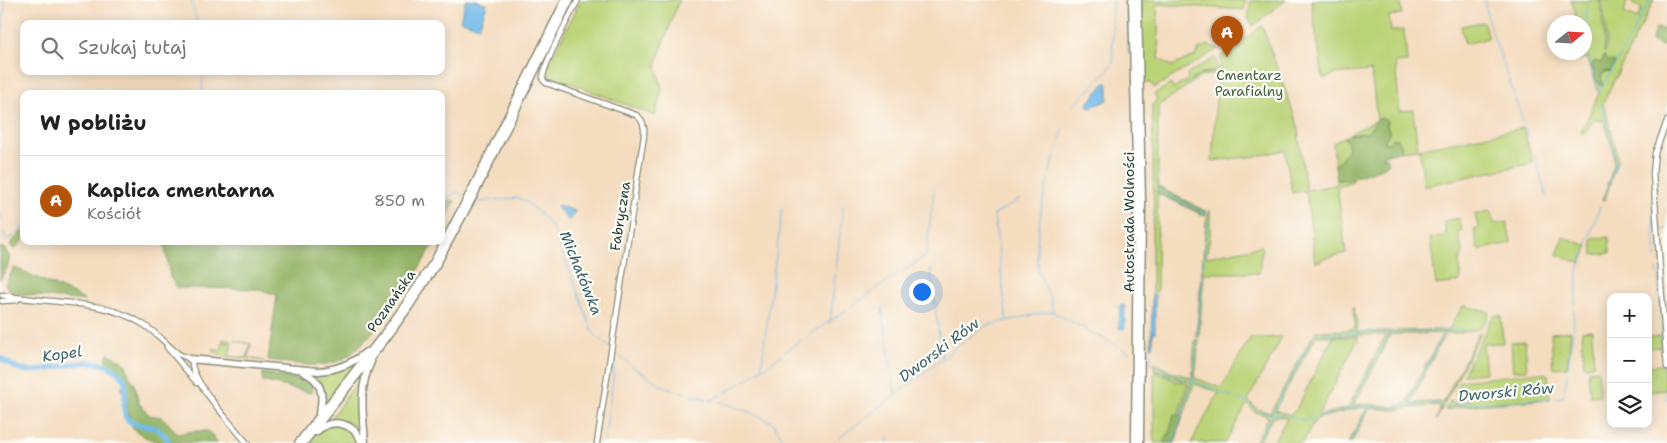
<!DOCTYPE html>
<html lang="pl">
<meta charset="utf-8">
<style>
:root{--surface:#fff;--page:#f2f2f2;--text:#222;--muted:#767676;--line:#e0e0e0;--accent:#b45309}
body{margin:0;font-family:"Shantell Sans",sans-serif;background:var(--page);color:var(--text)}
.controls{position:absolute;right:15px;bottom:15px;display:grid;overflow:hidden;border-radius:10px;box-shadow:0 2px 12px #0003}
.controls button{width:45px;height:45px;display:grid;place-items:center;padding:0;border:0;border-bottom:1px solid var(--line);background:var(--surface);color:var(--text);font:25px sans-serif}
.compass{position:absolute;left:1547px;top:15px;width:45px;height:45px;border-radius:50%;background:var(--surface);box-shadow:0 2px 12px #0003;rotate:72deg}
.you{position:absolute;left:921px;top:291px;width:18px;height:18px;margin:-12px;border:4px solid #fff;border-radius:50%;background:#1a73e8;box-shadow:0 0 0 8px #1a73e833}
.badge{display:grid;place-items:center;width:32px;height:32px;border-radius:50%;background:var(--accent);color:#fff;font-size:16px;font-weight:700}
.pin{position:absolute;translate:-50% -41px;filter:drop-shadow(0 1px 2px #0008)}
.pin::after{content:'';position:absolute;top:26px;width:18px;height:15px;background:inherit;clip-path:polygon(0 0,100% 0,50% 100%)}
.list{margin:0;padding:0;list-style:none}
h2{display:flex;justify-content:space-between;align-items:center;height:65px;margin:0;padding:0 20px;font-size:21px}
h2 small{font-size:16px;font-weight:400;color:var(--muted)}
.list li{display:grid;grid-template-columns:32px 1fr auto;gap:15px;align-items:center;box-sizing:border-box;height:90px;padding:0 20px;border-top:1px solid var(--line)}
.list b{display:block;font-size:19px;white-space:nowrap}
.list p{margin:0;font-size:16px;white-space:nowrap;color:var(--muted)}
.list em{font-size:16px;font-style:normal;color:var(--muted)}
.icon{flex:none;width:28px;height:28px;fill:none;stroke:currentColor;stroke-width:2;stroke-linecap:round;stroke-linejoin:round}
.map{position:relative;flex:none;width:1667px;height:443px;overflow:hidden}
.search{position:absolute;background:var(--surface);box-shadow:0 2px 12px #0003;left:20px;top:20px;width:425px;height:55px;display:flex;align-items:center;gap:12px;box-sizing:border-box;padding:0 18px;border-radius:10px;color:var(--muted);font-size:19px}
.panel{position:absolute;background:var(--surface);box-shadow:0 2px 12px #0003;left:20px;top:90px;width:425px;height:155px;border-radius:10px}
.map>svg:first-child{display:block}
.green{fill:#bbd377;stroke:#6d8856;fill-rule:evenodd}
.forest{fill:#94b568;stroke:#5a794e}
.water{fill:#70b9e8;stroke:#487b8e}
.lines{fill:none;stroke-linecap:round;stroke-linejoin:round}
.stream{stroke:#70b9e8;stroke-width:1}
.river{stroke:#70b9e8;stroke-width:5.5}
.minor-casing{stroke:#8a8c79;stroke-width:7}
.highway-casing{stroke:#8a8c79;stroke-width:9}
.minor{stroke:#fff;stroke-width:4.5}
.highway{stroke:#fff;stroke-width:6}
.labels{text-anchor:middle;stroke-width:4.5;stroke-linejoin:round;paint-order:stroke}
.park-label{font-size:14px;fill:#466245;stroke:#fdfcf7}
.street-label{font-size:14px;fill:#1f3d34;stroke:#fdfcf7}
.water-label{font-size:15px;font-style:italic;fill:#37626a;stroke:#fdfcf7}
</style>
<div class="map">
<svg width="1667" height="443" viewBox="0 0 1667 443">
<rect width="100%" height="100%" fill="#fdfcf7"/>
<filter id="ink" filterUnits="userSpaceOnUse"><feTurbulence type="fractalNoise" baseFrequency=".02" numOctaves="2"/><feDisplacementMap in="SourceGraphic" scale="10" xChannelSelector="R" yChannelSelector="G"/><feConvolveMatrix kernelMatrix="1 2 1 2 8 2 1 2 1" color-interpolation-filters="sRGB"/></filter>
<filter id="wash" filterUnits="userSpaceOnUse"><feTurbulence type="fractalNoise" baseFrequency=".0096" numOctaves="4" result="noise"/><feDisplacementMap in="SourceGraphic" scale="20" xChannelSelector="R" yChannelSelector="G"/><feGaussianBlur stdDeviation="1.12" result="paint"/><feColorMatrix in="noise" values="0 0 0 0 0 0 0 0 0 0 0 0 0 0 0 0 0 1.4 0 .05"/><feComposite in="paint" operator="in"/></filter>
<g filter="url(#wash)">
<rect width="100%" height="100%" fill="#f4dcbe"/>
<!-- green -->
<path class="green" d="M 581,0 L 679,0 L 656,64 L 662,88 L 655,116 L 547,74 L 546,70 Z
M 1141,0 L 1246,0 L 1244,10 L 1157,4 L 1159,58 L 1171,66 L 1195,56 L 1199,49 L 1209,45 L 1218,49 L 1154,88 L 1151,83 L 1143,83 Z
M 1251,0 L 1286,0 L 1253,26 L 1248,18 Z
M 1311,0 L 1400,0 L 1402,14 L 1389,16 L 1391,31 L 1404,30 L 1407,62 L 1395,63 L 1400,111 L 1413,110 L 1418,149 L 1523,128 L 1533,163 L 1424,186 L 1420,152 L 1418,149 L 1401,151 L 1402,149 L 1393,138 L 1388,143 L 1385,143 L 1384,141 L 1390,131 L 1387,127 L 1387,122 L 1377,120 L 1367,133 L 1349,134 L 1377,120 L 1371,71 L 1335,74 L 1323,79 Z
M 1571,0 L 1575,1 L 1600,0 L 1605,42 L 1604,52 L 1605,53 L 1607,44 L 1602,0 L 1654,0 L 1603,103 L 1616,149 L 1617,161 L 1605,200 L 1602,200 L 1614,165 L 1613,150 L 1604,121 L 1593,120 L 1585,134 L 1581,132 L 1599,93 L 1587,57 L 1579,60 L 1574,54 L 1574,53 L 1584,52 L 1584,22 L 1575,22 L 1575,10 ZM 1627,0 L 1642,9 L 1637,19 L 1624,13 ZM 1604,56 L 1608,61 L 1615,62 L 1611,71 L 1607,71 L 1602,74 L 1601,86 L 1597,81 L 1596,61 L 1601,63 Z
M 1483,22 L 1489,38 L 1465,44 L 1461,26 Z
M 1262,26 L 1297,123 L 1306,190 L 1324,187 L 1337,184 L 1337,180 L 1353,179 L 1353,181 L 1338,186 L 1337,187 L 1346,253 L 1321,259 L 1321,261 L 1315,262 L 1306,191 L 1292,193 L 1285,150 L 1258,156 L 1212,161 L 1218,68 L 1221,66 L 1221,56 Z
M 1214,58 L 1215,58 L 1217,65 L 1215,70 L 1212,72 L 1202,73 L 1184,85 L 1202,74 L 1215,72 L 1215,74 L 1202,76 L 1158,106 L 1157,292 L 1152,292 L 1152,234 L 1154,213 L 1152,106 L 1157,99 L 1154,94 L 1171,84 L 1173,89 L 1188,79 L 1187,74 Z
M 1344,137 L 1348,142 L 1348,149 L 1335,167 L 1333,143 Z
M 1210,210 L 1210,236 L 1206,257 L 1262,246 L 1259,273 L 1204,273 L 1199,337 L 1196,337 L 1206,222 Z
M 1491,211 L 1494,224 L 1507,222 L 1511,243 L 1478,250 L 1474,229 L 1478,228 L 1475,214 Z
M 1459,218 L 1462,231 L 1458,232 L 1463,253 L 1459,262 L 1461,279 L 1459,282 L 1436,285 L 1430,238 L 1446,235 L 1444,221 Z
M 1563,237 L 1588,246 L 1581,263 L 1557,255 Z
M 1609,237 L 1610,253 L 1593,255 L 1592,238 Z
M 1465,306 L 1489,312 C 1486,331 1472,331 1456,333 L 1317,336 L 1314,335 L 1316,331 L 1353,330 L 1355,326 L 1353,307 L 1357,320 L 1357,332 L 1441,330 L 1442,331 L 1448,331 L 1462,307 Z
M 1501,315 L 1503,343 L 1483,344 L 1486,373 L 1463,375 L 1492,318 L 1494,316 Z
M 1592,330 L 1594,365 L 1584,366 L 1582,331 Z
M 1571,331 L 1567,367 L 1553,368 L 1551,333 Z
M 1479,332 L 1481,332 L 1436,420 L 1441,407 L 1435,405 L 1394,410 L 1370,408 L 1351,443 L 1348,443 L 1367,408 L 1362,407 L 1316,419 L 1302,443 L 1273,443 L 1287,418 L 1277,416 L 1272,418 L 1258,443 L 1255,443 L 1268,418 L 1266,415 L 1255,412 L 1247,404 L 1225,443 L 1191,443 L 1219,392 L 1194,384 L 1174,443 L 1171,443 L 1192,377 L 1195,340 L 1199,340 L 1195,378 L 1221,388 L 1250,338 L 1282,337 L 1248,400 L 1257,409 L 1270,413 L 1312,337 L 1315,338 L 1275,410 L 1290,415 L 1297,408 L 1333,337 L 1359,337 L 1318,416 L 1348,408 L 1385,337 L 1390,336 L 1353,406 L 1364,404 L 1394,407 L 1405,404 L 1442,335 L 1444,335 L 1410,403 L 1438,402 L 1443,403 Z
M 1660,336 L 1661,347 L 1648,348 L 1648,337 Z
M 223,339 L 225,339 L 225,342 L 228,343 L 228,339 L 232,342 L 229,356 L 247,358 L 250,344 L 235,341 L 251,344 L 248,358 L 264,361 L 224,356 L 212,351 L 213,348 L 221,351 Z
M 1525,341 L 1527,370 L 1513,371 L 1511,342 Z
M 358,361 L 359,362 L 327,401 L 322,384 L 314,375 L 315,374 C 331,372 344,370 358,361 Z
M 1154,362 L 1170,372 L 1190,377 L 1188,381 C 1175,381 1166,371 1154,371 Z
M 1663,365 L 1665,390 L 1648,392 L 1648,366 Z
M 1598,370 L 1600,395 L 1590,396 L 1588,371 Z
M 364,372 L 359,394 L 361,430 L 347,421 L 330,420 Z
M 1157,372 L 1176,381 L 1188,383 L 1169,443 L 1154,443 L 1154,374 Z
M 1533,373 L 1548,374 L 1550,399 L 1462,406 L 1445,410 L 1450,401 L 1454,403 L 1470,400 L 1469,396 L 1458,390 L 1456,393 L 1455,391 L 1460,381 Z
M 332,425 L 348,427 L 360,443 L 310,443 L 321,430 Z"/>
<!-- forest -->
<path class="forest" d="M 1656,28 L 1667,30 L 1667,48 L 1651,41 Z
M 1604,55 L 1608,61 L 1615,62 L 1611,71 L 1604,72 L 1601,76 L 1603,87 L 1596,79 L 1592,65 L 1594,61 L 1601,63 Z
M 1381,118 L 1386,119 L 1387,127 L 1390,133 L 1385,139 L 1385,143 L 1388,143 L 1393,138 L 1398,139 L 1402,146 L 1401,151 L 1383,155 L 1383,157 L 1386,157 L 1389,163 L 1385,167 L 1347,180 L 1337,180 L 1335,167 L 1348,149 L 1348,142 L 1344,137 L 1352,134 L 1367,133 L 1377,120 Z
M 1157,186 L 1207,212 L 1205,216 L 1157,193 Z
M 441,199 L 455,201 L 441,228 Z
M 24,229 L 24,239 L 14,250 L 10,244 Z
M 164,241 L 435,241 C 422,267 368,348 343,359 C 319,370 293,363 268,360 L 277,295 L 258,289 L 177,288 L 170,277 Z
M 0,248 L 4,248 L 10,257 L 7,268 L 0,280 Z
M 14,268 L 20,270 L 78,296 L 85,301 L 12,293 L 5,284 Z
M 108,353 L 126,364 L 129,375 L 134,383 L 139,403 L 149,415 L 162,417 L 178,434 L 193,431 L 208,431 L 218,443 L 173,443 L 169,437 L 162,443 L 145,437 L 133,429 L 127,408 L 128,399 L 120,388 L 127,382 C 121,372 115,367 105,363 Z
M 263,373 L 302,380 L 314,388 L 311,393 L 262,381 Z
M 1174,414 L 1183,415 L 1175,443 L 1164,443 L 1164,439 L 1169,434 Z"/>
<!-- water -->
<path class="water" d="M 466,0 L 476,0 L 487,4 L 479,27 L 460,20 Z
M 1106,82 L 1108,85 L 1108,100 L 1089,108 L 1088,103 Z
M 558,205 L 575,211 L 572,218 L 568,220 L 557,207 Z
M 1152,294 L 1155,295 L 1155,333 L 1153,333 L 1153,347 L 1151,347 Z
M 1120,305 L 1125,306 L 1125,328 L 1123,329 L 1119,328 Z"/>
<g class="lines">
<!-- stream -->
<path class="stream" d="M 191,0 L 198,24
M 1127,0 L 1128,52
M 1485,0 L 1488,21 L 1508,77
M 1586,50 L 1587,5
M 0,52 L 5,6 L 4,0
M 1588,55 L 1599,92
M 1509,80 L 1514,95
M 1599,92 L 1624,49 L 1650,0
M 202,94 L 203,71
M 1515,99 L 1522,117
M 1601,104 L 1610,135
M 1074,106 L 1113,64 L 1112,0
M 1522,119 L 1524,124
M 1525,127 L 1528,137
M 1611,139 L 1615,157
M 1655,144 L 1659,134
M 1534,154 L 1547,198
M 1049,174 L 1063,130
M 1048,179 C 1042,202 1034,244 1038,267 C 1041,283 1052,296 1053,312
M 1158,190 L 1206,214
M 441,196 L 450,197 L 457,192 L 463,195
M 1603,200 L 1615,166 L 1615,160
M 476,202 L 519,198 C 533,206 545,217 554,230 L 592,330 L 596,336 L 609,347
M 1652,202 L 1653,211
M 0,211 L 2,221
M 1653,216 L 1654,229
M 1662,230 L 1667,229
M 4,232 L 6,238
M 1654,232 L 1655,239
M 1660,236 L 1663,269
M 6,239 L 13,237 L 24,225
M 0,241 L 1,240
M 1655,242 L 1656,251
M 1586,246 L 1600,207
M 1656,254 L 1656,257
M 930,268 L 942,358
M 1657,270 L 1658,276
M 902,272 L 926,256 L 934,191
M 1658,279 L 1658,283
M 1658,285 L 1659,290
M 1659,293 L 1659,298
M 1665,296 L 1666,315
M 1660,302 L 1660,305
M 1575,304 L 1579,266 L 1585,250
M 852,306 L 898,274
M 882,307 L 895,395
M 1660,310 L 1661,314
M 1661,317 L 1661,321
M 1666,318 L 1667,325
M 1007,321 L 994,215 L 1020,199
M 830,322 L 843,206
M 1661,323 L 1663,356
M 1573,330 L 1574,310
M 1404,332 L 1466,330
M 1315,334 L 1400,332
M 806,337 L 848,309
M 1197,337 L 1208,219
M 1122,349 L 1130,352
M 614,351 L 616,354
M 785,352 L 801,340
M 1147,352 L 1151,353 L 1151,364
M 620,357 L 628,363
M 1664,359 L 1664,361
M 1664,365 L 1667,401
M 632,366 L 661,385 L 685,393
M 1156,366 L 1176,377 L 1187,379
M 1568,367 L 1573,332
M 761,369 L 782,209
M 1192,380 L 1232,397
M 744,381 L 782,355
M 1565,389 L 1567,373
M 725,393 L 741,383
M 690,395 L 714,401
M 1237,398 L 1247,402 L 1256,410
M 711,400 L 721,395
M 720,402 L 751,412 L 773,423 L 785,443
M 1427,404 L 1437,403 L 1441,405
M 1368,406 L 1385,408
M 1406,406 L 1442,336
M 1447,407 L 1464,404 L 1563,397 L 1564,393
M 1389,408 L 1423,404
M 1349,409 L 1387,339
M 1259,412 L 1284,415
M 1337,412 L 1364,405
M 1289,416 L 1302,420 L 1313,419
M 1317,418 L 1332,413
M 839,438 L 978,331 L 988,325 L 1047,312 L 1053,312 L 1117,346
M 604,443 L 614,372 L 615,353
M 833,443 L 835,441
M 887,443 L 888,438
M 1173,443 L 1193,381 L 1197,341
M 1257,443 L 1312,339
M 1350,443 L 1369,406"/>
<!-- river -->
<path class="river" d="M 0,358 C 9,364 20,371 31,371 C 59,370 83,355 110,367 C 116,370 121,373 124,379 C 129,392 121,407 126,417 C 130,427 149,424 157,429 C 162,432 167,438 170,443"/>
</g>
</g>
<g filter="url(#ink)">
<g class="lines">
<!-- minor casing -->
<g class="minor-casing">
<path id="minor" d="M 578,0 C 571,14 541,67 543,80 L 546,83 L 636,115 C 649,123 643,141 641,154 L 597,443
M 1667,121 L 1655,153 L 1653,173 L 1667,367
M 2,295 C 47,304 100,298 141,323 C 155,331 164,342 176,352 C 181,357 188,356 192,361 C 190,380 234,427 247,443
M 2,301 L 17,300
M 167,347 L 197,383"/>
</g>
<!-- highway casing -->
<g class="highway-casing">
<path id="highway" d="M 1132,0 L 1137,204 L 1135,443
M 1138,0 L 1142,203 L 1140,443
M 190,359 L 318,371 C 336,370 352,364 366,352
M 303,372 C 321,379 325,395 319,413
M 316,432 C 332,417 354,422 362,443
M 298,443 L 383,335 L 405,305 L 434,261 L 471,191 L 565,0
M 304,443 L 385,340 L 409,307 L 438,262 L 474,195 L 570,0
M 365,443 C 363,415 358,388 371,362"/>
</g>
<!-- minor -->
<use href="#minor" class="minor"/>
<!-- highway -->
<use href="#highway" class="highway"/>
</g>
</g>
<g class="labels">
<!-- park labels -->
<g class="park-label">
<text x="1249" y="80">Cmentarz<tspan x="1249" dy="16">Parafialny</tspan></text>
</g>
<!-- street labels -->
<g class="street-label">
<text transform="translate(620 216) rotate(-81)" y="5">Fabryczna</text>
<text transform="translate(1129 222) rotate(-90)" y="5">Autostrada Wolności</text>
<text transform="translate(391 301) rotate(-55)" y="5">Poznańska</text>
</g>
<!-- water labels -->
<g class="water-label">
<text transform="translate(581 273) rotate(68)" y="5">Michałówka</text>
<text transform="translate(939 350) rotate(-37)" y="5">Dworski Rów</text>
<text transform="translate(62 354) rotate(-8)" y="5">Kopel</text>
<text transform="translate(1506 392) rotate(-5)" y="5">Dworski Rów</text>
</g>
</g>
</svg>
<div class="controls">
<button>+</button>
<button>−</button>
<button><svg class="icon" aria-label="layers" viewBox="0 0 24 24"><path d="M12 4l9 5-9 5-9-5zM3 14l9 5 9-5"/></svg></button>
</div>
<svg class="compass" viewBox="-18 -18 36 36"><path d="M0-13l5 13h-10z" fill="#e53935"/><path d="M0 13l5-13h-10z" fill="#767676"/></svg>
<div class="you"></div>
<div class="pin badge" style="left:1227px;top:57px">A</div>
<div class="search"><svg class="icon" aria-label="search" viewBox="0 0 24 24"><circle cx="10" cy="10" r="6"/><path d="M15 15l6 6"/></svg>Szukaj tutaj</div>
<section class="panel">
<h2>W pobliżu<small></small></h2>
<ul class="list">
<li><span class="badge">A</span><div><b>Kaplica cmentarna</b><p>Kościół</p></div><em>850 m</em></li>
</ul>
</section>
</div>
